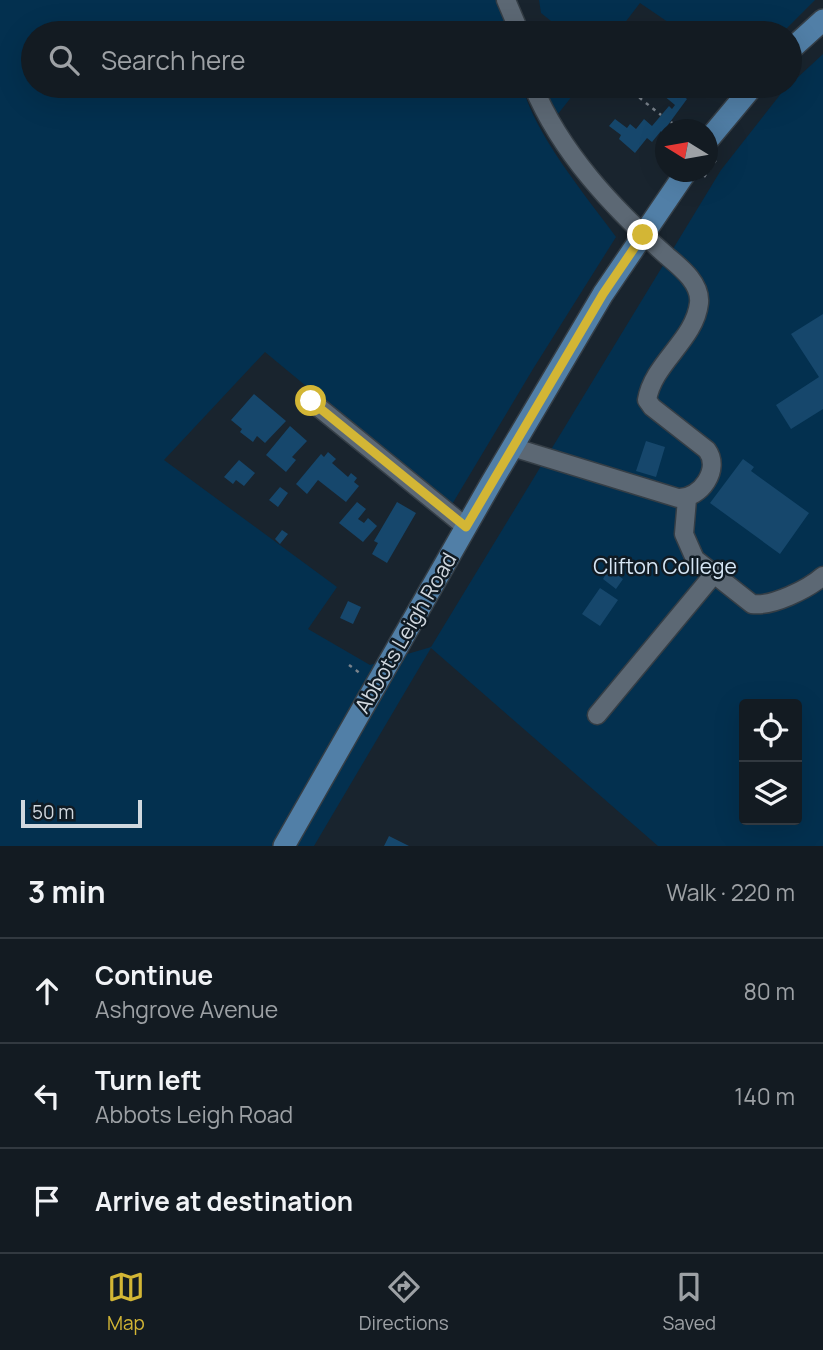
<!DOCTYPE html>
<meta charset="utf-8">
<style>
:root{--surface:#131b22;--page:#1c242a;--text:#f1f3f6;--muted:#9da1a5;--line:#323940;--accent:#d3b635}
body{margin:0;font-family:Manrope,sans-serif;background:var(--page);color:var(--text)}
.controls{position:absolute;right:21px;bottom:21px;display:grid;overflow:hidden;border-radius:7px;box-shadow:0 7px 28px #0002}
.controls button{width:63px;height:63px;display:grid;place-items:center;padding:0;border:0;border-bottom:2px solid var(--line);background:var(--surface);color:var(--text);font:35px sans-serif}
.compass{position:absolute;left:655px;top:119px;width:63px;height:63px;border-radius:50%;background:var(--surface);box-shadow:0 7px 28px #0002;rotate:281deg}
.scale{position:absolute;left:21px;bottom:18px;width:121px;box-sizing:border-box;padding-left:7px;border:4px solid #d1d8df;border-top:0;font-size:19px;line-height:24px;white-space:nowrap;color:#d1d8df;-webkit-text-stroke:5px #101b24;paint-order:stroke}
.stop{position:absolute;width:21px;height:21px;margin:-16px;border:5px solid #d3b635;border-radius:50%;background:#fff}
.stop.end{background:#d3b635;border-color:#fff;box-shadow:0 2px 7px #0008}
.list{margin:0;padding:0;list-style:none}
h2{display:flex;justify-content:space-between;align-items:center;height:91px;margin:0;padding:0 28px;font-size:30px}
h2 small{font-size:23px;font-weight:400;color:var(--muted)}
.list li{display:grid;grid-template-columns:46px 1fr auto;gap:21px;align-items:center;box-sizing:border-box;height:105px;padding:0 28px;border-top:2px solid var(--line)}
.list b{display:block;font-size:26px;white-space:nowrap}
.list p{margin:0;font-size:23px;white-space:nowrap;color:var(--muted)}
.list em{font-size:23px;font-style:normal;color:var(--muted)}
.icon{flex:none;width:38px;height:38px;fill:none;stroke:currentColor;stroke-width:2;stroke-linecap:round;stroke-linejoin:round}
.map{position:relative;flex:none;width:823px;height:846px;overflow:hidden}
.search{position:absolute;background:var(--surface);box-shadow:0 7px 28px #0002;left:21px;right:21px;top:21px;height:77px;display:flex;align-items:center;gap:18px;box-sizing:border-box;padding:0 24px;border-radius:38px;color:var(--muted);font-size:26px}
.sheet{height:406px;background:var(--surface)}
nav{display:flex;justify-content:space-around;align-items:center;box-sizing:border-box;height:98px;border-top:2px solid var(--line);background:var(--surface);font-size:19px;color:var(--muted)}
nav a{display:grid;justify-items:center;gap:4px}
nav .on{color:var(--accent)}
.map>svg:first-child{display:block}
.green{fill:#03304f;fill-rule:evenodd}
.building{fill:#16476c}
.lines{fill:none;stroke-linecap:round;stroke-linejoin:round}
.minor-casing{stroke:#353e46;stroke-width:21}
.major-casing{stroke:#353e46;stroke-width:24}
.path{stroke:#79828b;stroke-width:2.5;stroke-dasharray:3.5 5;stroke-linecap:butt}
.minor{stroke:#5c6874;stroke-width:18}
.major{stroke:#517fa7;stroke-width:21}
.route{stroke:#d3b635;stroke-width:9}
.labels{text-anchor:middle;stroke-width:5;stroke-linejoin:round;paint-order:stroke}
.park-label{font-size:21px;fill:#d7e7f6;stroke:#101b24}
.street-label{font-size:21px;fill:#d1d8df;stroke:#101b24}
</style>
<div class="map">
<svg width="823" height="846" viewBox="0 0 823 846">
<rect width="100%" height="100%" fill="#19242e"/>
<!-- green -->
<path class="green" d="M 0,0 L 499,0 L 512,33 L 33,33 L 33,86 L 522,86 C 537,138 584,193 616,237 L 533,369 L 451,506 L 265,352 L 164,460 L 337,587 L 308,629 L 370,665 L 431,647 L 721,170 L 783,91 L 823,54 L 823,846 L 658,846 L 431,648 L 314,846 L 0,846 ZM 744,704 L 797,704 L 797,820 L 744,820 Z
M 539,0 L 815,0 L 782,33 L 684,33 L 640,3 L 617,33 L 566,33 L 541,13 Z
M 542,86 L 580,86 L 554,119 Z"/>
<!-- building -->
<path class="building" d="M 671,86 L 691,86 L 683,96 L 687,99 L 662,133 L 661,131 L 652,142 L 647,138 L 635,153 L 619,139 L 621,135 L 609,126 L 615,119 L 627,128 L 630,124 L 636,129 L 644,119 L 652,126 L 669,106 L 672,109 L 675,105 L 663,95 Z
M 823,314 L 823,409 L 791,429 L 776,405 L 819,377 L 791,334 Z
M 254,394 L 286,421 L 265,443 L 257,436 L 253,442 L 240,432 L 242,429 L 231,420 Z
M 290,426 L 307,441 L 292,457 L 296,460 L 286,472 L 266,455 Z
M 646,441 L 665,447 L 656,477 L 636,471 Z
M 328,452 L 336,459 L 332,463 L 348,477 L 351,473 L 357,478 L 354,482 L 359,486 L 346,502 L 318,480 L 307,494 L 296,484 L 321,454 L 324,457 Z
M 743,459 L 754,467 L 751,471 L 809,513 L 780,554 L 710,503 Z
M 239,460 L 255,473 L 244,486 L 236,480 L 233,484 L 224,477 Z
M 280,487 L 288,493 L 278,507 L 269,500 Z
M 357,502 L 366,509 L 358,519 L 364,523 L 368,518 L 377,526 L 363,542 L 339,523 Z
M 397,502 L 416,513 L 387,563 L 372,554 L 378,543 L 374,541 Z
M 282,530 L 288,534 L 280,544 L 275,539 Z
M 609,569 L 623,579 L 616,589 L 603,579 Z
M 600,588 L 618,600 L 600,626 L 582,614 Z
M 348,601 L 361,607 L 353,624 L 340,618 Z
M 389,836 L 409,846 L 384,846 Z"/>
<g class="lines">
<!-- minor casing -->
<g class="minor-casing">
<path id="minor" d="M 506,0 L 520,33
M 311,401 L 466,527
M 512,447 L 678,498 C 701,499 721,469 707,450 L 652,407 L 647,400 C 653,363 695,340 699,303 C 701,283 680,267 667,256 C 613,208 561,153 533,86
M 687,499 L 684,534 L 695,559 L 752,604 C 772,607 808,589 823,576
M 597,715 L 714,574"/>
</g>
<!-- major casing -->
<g class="major-casing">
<path id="major" d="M 790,50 L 823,20
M 708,140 L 753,86
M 284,846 L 490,485 L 603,294 L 686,172"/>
</g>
<!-- path -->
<path class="path" d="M 626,87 L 661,115
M 771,92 L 777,86
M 671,122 L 680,130
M 704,177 L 718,157
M 349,665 L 361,674"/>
<!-- minor -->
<use href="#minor" class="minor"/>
<!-- major -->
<use href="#major" class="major"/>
</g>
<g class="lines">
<!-- route -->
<path class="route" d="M 311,401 L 466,527 L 603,294 L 643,235"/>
</g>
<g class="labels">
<!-- park labels -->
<g class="park-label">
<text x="665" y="574">Clifton College</text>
</g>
<!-- street labels -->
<g class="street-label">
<text transform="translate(406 633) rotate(-60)" y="7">Abbots Leigh Road</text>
</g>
</g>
</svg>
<div class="controls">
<button><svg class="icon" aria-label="locate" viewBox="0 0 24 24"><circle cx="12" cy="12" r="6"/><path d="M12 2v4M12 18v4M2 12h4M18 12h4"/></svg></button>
<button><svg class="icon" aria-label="layers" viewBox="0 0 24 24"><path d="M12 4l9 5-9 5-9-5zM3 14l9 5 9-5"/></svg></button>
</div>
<svg class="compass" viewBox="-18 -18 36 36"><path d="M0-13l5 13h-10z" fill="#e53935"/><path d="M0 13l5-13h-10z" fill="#9da1a5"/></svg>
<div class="scale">50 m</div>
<div class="stop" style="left:311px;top:401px"></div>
<div class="stop end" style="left:643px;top:235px"></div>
<div class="search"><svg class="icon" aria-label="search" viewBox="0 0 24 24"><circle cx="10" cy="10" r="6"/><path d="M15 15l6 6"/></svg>Search here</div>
</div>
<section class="sheet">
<h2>3 min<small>Walk · 220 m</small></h2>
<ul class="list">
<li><svg class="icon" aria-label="ahead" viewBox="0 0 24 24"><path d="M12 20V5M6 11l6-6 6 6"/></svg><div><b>Continue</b><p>Ashgrove Avenue</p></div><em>80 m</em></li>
<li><svg class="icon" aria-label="left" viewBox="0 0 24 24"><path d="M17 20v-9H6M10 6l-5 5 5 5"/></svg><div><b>Turn left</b><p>Abbots Leigh Road</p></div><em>140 m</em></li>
<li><svg class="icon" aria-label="arrive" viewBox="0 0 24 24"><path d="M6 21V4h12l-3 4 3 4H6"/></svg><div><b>Arrive at destination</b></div></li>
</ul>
</section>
<nav>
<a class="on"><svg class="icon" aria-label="map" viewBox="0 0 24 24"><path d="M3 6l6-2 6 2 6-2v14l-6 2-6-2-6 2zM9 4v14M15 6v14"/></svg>Map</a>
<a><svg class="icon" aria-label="directions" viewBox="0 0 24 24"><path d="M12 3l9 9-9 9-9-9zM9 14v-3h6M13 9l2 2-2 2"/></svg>Directions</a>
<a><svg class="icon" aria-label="saved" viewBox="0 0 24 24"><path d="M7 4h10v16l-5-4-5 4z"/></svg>Saved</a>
</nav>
